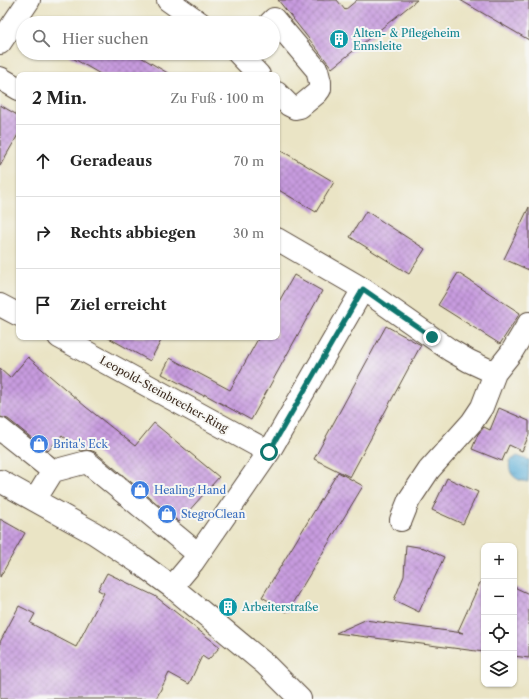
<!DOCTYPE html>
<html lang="de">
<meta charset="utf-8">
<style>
:root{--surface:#fff;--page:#f2f2f2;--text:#222;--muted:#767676;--line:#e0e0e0}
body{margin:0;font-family:"Libre Caslon Text",serif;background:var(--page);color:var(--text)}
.controls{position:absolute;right:12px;bottom:12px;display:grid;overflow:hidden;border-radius:8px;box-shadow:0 1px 3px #0004}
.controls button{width:36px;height:36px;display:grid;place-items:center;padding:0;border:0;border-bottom:1px solid var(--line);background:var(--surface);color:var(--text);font:20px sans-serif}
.stop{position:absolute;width:12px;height:12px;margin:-9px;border:3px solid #0f766e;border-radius:50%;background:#fff}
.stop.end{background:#0f766e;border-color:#fff;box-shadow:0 1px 4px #0008}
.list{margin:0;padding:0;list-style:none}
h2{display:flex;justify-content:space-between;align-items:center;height:52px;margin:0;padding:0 16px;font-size:17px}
h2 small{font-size:13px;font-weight:400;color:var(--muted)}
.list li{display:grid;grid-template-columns:26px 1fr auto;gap:12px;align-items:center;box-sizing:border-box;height:72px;padding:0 16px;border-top:1px solid var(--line)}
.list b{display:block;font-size:15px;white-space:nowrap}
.list em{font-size:13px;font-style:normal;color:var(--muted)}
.icon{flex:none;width:22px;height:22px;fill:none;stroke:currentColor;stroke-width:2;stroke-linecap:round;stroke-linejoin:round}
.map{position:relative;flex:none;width:529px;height:699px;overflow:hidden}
.search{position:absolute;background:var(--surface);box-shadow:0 1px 3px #0004;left:16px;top:16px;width:264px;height:44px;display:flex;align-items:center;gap:10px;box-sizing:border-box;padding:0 14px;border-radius:22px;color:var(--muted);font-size:15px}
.panel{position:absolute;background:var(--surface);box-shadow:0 1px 3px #0004;left:16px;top:72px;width:264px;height:268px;border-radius:8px}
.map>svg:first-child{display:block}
.water{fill:url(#water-ripples);stroke:#4c6c7b}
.building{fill:url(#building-cross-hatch)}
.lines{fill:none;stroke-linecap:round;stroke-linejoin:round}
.minor-casing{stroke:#554637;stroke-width:24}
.minor{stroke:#fff;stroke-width:22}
.route{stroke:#0f766e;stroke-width:5}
.labels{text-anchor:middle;stroke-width:4;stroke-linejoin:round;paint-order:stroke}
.culture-label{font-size:11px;fill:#0d838f;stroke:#f6f6f2;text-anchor:start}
.street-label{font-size:11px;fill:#3b2a1e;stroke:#f6f6f2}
.shop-label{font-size:11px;fill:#366cbe;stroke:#f6f6f2;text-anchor:start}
</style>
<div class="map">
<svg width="529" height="699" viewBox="0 0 529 699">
<defs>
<pattern id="water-ripples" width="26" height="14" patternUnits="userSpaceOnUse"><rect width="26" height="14" fill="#5dafd8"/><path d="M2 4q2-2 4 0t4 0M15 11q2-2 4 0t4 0" fill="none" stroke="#4e8faf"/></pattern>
<pattern id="building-cross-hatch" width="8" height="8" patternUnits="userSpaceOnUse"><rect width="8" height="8" fill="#c79bdf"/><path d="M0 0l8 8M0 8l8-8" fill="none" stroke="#a37fb4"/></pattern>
</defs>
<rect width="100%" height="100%" fill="#f6f6f2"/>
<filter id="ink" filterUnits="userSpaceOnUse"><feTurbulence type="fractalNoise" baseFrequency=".025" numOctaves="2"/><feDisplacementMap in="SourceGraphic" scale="8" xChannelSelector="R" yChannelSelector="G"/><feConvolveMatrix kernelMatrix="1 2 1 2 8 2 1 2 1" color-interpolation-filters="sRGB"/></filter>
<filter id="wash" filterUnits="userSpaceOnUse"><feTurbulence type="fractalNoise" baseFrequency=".012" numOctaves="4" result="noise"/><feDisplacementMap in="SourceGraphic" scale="16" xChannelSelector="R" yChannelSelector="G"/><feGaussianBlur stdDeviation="0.9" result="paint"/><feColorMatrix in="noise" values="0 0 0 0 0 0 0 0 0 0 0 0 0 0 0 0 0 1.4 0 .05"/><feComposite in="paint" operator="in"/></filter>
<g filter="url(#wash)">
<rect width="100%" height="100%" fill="#eae4c5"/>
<!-- water -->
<path class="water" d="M 517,456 L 529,460 L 528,482 C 516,481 507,474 510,461 Z"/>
<g id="blocks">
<!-- building -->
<path class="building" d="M 278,0 L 337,0 L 345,10 L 357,0 L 417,0 L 332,68 Z
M 460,0 L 529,0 L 529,40 Z
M 64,53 L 134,53 L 171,75 L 102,75 Z
M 0,105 L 19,116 L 19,133 L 0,166 Z
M 277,148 L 334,182 L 316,212 L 277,189 Z
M 529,207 L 529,270 L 504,259 Z
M 366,211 L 425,249 L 409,274 L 350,237 Z
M 458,273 L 520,313 L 500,344 L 438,305 Z
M 294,275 L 322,291 L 251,420 L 204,394 L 204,396 L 162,374 L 170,358 L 230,390 L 259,337 L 277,337 L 277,305 Z
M 386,326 L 421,345 L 350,477 L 314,459 Z
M 107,337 L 163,337 L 150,361 Z
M 28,357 L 86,407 L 135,446 L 154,423 L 219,477 L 179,522 L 95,452 L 89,450 L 80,451 L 62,435 L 48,451 L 8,419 L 0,417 L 0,369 L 10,378 Z
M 499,408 L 529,421 L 529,435 L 522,451 L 509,445 L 502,461 L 472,449 L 478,434 L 484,427 L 490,430 Z
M 338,472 L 363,486 L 287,612 L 262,597 Z
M 447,478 L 478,492 L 463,524 L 432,510 Z
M 0,519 L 25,533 L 0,577 Z
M 406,545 L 424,548 L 444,557 L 419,612 L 394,600 L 404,576 Z
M 107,573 L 155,596 L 220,647 L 208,660 L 202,656 L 189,684 L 169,673 L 156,699 L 0,699 L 0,642 L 19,606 L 35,614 L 30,623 L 76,647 L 104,593 L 98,590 Z
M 484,574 L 484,652 L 336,633 L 365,620 L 463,633 L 458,631 Z
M 514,587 L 529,594 L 529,658 L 514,656 Z"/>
</g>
</g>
<g filter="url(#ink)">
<use href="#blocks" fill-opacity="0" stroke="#554637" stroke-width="1"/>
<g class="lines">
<!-- minor casing -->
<g class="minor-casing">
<path id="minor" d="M 168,0 L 200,23
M 270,23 L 274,19 L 317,70 L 320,82 L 320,89 L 317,93 L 300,107 L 295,108 L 289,105 L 277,93
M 0,43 L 29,0
M 238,53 L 259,75
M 0,78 L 19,89
M 277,239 L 363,289 L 450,350 L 469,361 L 495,373
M 0,305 L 19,315
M 59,337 L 269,452
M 0,429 L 53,471 L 35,500
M 53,471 L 87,462 L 198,554
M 0,481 L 94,533 L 138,562 L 172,587 L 265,664 L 300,699
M 401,520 L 409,500 L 429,470 L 472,422 L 482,407 L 495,373 L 511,353 L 529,323
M 172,587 L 193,562 L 269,452 L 363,289"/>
</g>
<!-- minor -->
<use href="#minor" class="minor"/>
</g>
</g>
<g class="lines" filter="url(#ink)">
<!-- route -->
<path class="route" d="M 269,452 L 363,289 L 432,337"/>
</g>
<!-- icons -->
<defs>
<g id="building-disc" transform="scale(1)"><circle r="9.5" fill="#0f9aa8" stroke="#f6f6f2"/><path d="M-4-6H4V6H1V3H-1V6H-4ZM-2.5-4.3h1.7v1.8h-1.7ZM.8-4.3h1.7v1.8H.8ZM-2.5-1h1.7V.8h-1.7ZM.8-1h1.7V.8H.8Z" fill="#fff"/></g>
<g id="shop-disc" transform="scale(1)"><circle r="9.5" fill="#3f7fe0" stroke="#f6f6f2"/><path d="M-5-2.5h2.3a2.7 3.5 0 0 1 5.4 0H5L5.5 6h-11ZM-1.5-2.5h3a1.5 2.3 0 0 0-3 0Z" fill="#fff"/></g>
</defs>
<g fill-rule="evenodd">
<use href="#building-disc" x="339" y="39"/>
<use href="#shop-disc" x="39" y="444"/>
<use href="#shop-disc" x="140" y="490"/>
<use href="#shop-disc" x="167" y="514"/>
<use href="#building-disc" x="228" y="607"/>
</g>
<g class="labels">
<!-- culture labels -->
<g class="culture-label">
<text x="353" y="37">Alten- &amp; Pflegeheim<tspan x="353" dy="13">Ennsleite</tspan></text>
<text x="242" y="611">Arbeiterstraße</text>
</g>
<!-- street labels -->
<g class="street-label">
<text transform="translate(164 394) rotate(29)" y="4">Leopold-Steinbrecher-Ring</text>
</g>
<!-- shop labels -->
<g class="shop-label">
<text x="53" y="448">Brita's Eck</text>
<text x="154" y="494">Healing Hand</text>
<text x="181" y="518">StegroClean</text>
</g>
</g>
</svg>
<div class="controls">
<button>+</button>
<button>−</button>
<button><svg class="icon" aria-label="locate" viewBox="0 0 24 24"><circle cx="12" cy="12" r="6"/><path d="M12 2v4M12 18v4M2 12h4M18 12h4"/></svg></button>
<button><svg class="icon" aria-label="layers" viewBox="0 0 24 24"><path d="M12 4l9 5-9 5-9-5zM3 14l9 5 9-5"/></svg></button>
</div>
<div class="stop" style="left:269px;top:452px"></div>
<div class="stop end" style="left:432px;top:337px"></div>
<div class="search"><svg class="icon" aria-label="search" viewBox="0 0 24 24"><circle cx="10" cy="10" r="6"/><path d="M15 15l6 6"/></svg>Hier suchen</div>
<section class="panel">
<h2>2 Min.<small>Zu Fuß · 100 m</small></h2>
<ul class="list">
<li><svg class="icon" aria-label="ahead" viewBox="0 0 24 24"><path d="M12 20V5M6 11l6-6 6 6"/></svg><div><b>Geradeaus</b></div><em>70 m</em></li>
<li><svg class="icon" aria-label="right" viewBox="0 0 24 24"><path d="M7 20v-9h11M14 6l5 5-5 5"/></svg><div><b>Rechts abbiegen</b></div><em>30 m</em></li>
<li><svg class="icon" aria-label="arrive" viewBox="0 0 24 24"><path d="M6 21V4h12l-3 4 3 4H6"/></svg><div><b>Ziel erreicht</b></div></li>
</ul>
</section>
</div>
